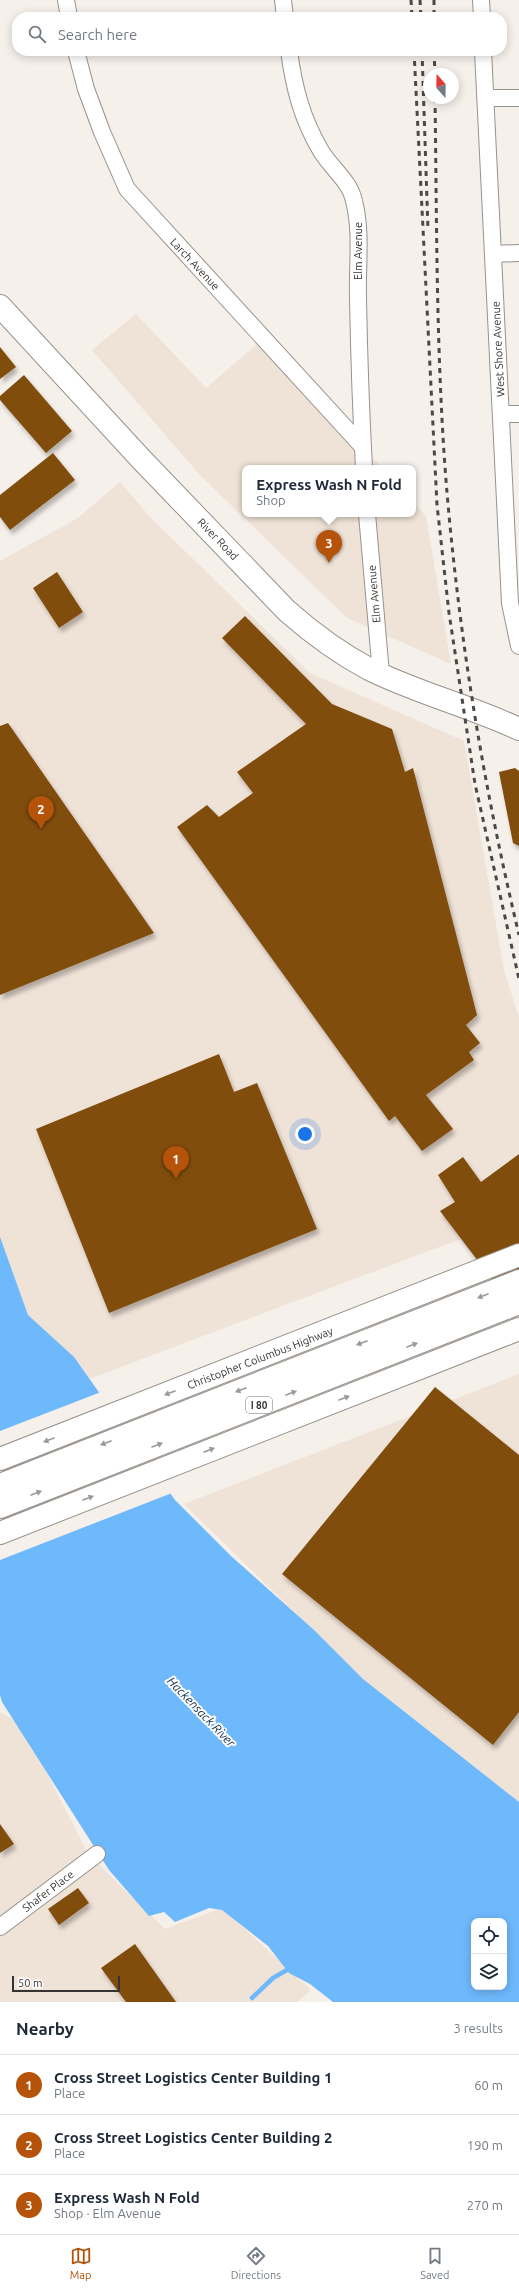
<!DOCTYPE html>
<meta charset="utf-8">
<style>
:root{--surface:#fff;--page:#f6f6f7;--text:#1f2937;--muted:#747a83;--line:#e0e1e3;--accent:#b45309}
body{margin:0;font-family:Ubuntu,sans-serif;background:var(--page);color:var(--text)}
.controls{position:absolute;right:12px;bottom:12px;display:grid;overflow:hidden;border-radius:8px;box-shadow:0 2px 10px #0003}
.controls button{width:36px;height:36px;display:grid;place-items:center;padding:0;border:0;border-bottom:1px solid var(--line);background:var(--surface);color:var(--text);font:20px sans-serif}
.compass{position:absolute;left:423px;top:68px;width:36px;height:36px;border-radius:50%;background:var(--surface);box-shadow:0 2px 10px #0003;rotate:340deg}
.scale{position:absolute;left:12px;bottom:10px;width:108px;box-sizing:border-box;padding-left:4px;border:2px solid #363432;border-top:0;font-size:11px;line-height:14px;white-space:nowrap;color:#363432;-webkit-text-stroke:3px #fff;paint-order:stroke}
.you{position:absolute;left:305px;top:1134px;width:14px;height:14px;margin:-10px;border:3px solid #fff;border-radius:50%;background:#1a73e8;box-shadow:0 0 0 6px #1a73e833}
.badge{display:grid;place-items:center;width:26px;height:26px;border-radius:50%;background:var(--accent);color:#fff;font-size:13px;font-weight:700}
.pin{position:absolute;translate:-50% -33px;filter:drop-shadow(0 1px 2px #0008)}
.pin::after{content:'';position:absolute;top:21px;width:14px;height:12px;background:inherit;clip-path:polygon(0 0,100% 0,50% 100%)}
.popup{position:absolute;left:242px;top:465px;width:174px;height:52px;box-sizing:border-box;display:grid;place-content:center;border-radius:8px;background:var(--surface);filter:drop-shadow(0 1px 3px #0005);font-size:13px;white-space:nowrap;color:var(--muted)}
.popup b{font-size:15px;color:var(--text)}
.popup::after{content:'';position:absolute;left:50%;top:100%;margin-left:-8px;border:8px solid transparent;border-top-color:var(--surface)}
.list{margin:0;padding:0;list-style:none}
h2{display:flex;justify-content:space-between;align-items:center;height:52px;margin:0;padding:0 16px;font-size:17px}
h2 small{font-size:13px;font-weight:400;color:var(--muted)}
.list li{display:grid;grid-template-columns:26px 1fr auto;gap:12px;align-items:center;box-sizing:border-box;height:60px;padding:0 16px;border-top:1px solid var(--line)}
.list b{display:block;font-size:15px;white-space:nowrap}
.list p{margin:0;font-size:13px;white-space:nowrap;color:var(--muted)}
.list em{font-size:13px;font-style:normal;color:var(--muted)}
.icon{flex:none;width:22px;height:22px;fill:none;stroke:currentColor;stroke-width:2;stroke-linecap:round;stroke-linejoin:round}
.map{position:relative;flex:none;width:519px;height:2002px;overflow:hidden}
.search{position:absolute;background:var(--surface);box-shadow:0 2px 10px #0003;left:12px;right:12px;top:12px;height:44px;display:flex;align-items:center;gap:10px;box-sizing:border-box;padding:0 14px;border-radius:16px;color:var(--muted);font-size:15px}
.sheet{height:232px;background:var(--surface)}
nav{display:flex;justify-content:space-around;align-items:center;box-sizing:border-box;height:56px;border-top:1px solid var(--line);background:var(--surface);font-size:11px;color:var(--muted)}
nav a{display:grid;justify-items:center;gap:2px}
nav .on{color:var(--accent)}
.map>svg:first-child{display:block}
.built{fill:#efe2d7}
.water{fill:#6eb8fc;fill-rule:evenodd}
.pier{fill:#f6f0eb}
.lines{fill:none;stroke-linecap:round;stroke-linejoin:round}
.stream{stroke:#6eb8fc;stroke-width:4.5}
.building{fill:#804d0f;filter:url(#shadow)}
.street-casing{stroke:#97928d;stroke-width:18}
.secondary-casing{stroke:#97928d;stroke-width:24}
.highway-casing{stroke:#97928d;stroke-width:24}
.street{stroke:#fff;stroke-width:16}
.secondary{stroke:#fff;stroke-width:22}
.highway{stroke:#fff;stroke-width:22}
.rail{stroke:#4b4947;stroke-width:3;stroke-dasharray:5 5;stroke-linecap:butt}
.oneway{fill:#9a9a98}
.labels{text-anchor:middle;stroke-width:4;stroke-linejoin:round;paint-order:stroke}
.shield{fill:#fff;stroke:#727170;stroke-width:1}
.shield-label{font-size:10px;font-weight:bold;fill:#363432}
.street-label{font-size:11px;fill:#363432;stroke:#fff}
.water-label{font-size:12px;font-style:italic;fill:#0e2d48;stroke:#fff}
</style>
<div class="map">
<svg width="519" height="2002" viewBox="0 0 519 2002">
<defs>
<filter id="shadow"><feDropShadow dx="2.5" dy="4.5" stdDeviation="2" flood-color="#0004"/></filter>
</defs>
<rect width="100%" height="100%" fill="#f6f0eb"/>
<!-- built -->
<path class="built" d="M 136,314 L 206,388 L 263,339 L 382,468 L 245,468 L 245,514 L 413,514 L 413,502 L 426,516 L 451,664 L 347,618 L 199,474 L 92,350 Z
M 120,482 L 151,518 L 310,673 L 464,741 L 504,970 L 519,1018 L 519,1217 L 89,1379 L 28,1315 L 0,1240 L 0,561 L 78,518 Z
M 519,1374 L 519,1802 L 363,1679 L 184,1504 Z
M 0,1712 L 22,1724 L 88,1854 L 165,1929 L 222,1908 L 311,1990 L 297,2002 L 0,2002 Z"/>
<!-- water -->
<path class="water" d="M 0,1237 L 28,1315 L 74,1357 L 175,1500 L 231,1556 L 314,1630 L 363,1679 L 519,1802 L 519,2002 L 333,2002 L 310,1984 L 289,1973 L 268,1946 L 222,1910 L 209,1908 L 175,1922 L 164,1912 L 149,1916 L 109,1870 L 2,1702 L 0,1695 ZM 474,1921 L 504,1921 L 504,1987 L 474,1987 Z"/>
<!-- pier -->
<path class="pier" d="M 101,1392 L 172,1493 L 0,1560 L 0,1431 Z"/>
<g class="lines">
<!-- stream -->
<path class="stream" d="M 252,1998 L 273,1978 L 292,1967"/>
</g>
<!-- building -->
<path class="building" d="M 0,347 L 16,367 L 0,379 Z
M 24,375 L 72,431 L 46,453 L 0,400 L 0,396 Z
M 53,453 L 75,480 L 10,530 L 0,517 L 0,495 Z
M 57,572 L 83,612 L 59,628 L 33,588 Z
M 245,616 L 332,704 L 392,729 L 405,772 L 413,768 L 477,1015 L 466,1025 L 480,1043 L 469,1052 L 474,1060 L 426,1095 L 453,1129 L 422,1151 L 395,1116 L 389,1121 L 177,827 L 207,805 L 219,817 L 253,793 L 237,772 L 306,724 L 222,638 Z
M 8,723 L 154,933 L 0,995 L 0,726 Z
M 515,768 L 519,771 L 519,846 L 513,843 L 499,772 Z
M 219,1054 L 234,1092 L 257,1083 L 317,1229 L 109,1313 L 36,1129 Z
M 519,1154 L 519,1315 L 440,1211 L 455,1202 L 438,1175 L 463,1157 L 481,1182 Z
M 435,1387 L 519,1455 L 519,1712 L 493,1745 L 282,1574 Z
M 0,1824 L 14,1844 L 0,1853 Z
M 78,1888 L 89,1903 L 59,1925 L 48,1909 Z
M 135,1944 L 176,2002 L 126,2002 L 101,1968 Z"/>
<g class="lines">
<!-- street casing -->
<g class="street-casing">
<path id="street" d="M 66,0 L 69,17
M 283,0 L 285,17
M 481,0 L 482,17
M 76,51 L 86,89 L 102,132 L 127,189 L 363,447
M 289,51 C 294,88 302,119 321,151 C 331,168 350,181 354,201 C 362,232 357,267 358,298 C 359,355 361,412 364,468
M 483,51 L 510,603 L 519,646
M 486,98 L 519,98
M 493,254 L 519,253
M 501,414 L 519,414
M 367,514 L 381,674
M 0,1927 L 97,1854"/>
</g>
<!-- secondary casing -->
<g class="secondary-casing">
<path id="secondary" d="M 0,306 L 141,459 L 287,611 C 312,633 339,653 369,669 C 417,693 470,706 519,729"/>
</g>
<!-- highway casing -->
<g class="highway-casing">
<path id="highway" d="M 0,1459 L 519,1255
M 0,1485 L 519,1281
M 0,1507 L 519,1303
M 0,1533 L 519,1329"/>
</g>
<!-- street -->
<use href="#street" class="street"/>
<!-- secondary -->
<use href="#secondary" class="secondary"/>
<!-- highway -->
<use href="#highway" class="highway"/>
<!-- rail -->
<path class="rail" d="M 411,0 L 412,17
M 420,0 L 421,17
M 434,0 L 434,17
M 414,51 L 437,505 L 449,613 L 475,784 L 519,979
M 422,51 L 428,230
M 434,51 L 435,74
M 435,98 C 437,233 436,370 448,504 C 461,649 485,793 519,935"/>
</g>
<!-- one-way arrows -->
<defs><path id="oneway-solid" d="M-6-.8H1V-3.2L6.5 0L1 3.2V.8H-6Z"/></defs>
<g class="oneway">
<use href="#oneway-solid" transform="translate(483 1296) rotate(159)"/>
<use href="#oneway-solid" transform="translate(362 1343) rotate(159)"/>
<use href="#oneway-solid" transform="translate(412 1345) rotate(-21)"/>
<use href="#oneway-solid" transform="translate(241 1390) rotate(159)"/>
<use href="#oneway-solid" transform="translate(170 1393) rotate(159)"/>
<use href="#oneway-solid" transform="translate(291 1393) rotate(-21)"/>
<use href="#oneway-solid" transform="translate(344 1398) rotate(-21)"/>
<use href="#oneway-solid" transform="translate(49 1440) rotate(159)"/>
<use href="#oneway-solid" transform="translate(106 1443) rotate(159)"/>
<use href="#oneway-solid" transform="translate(157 1445) rotate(-21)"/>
<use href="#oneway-solid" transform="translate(209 1450) rotate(-21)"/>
<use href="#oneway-solid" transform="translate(36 1493) rotate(-21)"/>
<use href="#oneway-solid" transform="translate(88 1498) rotate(-21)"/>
</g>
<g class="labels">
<!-- shield labels -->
<rect class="shield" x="246" y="1397" width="26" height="16" rx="3"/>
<g class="shield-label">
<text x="259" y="1409">I 80</text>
</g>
<!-- street labels -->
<g class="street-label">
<text transform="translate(358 251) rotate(-90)" y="4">Elm Avenue</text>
<text transform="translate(195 264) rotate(47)" y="4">Larch Avenue</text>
<text transform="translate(498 349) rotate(-93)" y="4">West Shore Avenue</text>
<text transform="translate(218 539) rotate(46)" y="4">River Road</text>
<text transform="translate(374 594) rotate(-95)" y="4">Elm Avenue</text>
<text transform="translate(260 1358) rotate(-21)" y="4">Christopher Columbus Highway</text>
<text transform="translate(48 1891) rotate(-37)" y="4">Shafer Place</text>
</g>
<!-- water labels -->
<g class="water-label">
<text transform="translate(201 1712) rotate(46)" y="4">Hackensack River</text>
</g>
</g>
</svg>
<div class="controls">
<button><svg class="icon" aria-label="locate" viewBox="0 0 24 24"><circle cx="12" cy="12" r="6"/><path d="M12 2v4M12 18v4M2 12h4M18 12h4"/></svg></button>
<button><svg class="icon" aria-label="layers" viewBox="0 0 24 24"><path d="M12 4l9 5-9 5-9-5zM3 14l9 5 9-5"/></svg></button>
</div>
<svg class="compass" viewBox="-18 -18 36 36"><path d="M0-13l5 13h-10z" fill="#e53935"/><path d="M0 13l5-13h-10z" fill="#747a83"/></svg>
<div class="scale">50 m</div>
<div class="you"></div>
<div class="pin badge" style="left:176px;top:1179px">1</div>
<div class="pin badge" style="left:41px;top:829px">2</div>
<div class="pin badge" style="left:329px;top:563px">3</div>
<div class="popup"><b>Express Wash N Fold</b>Shop</div>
<div class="search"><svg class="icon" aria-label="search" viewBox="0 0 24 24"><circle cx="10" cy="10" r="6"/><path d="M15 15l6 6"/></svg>Search here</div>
</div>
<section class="sheet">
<h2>Nearby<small>3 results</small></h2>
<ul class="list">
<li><span class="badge">1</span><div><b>Cross Street Logistics Center Building 1</b><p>Place</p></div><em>60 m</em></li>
<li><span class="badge">2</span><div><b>Cross Street Logistics Center Building 2</b><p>Place</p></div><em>190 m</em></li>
<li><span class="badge">3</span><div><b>Express Wash N Fold</b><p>Shop · Elm Avenue</p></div><em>270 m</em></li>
</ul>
</section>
<nav>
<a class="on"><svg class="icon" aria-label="map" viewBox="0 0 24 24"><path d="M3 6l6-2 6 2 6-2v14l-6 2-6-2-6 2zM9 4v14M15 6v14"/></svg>Map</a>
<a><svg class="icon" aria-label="directions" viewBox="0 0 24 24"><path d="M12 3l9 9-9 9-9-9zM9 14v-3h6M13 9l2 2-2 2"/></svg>Directions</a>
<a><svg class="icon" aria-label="saved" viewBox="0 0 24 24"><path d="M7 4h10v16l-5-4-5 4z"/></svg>Saved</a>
</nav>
